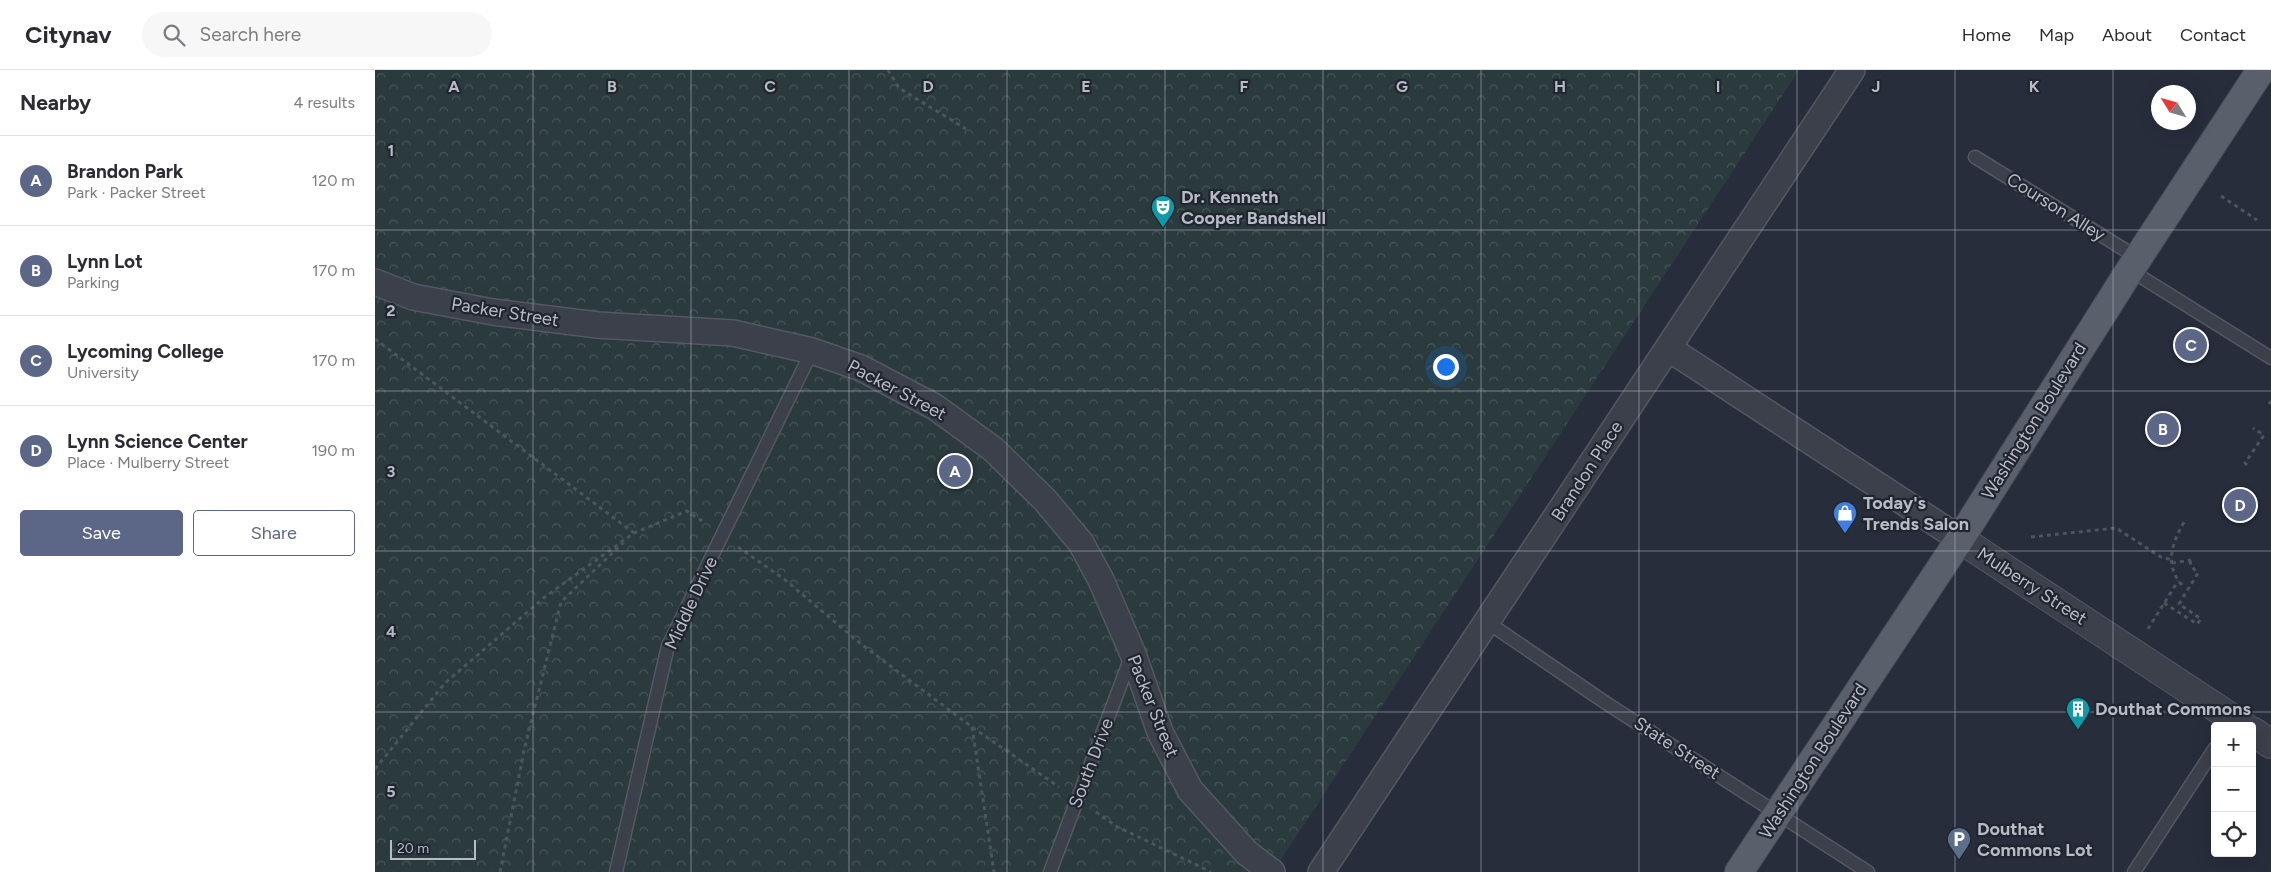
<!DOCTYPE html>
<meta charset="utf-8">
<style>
:root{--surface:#fff;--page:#f7f7f7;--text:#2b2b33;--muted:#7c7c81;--line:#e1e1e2;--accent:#5c6686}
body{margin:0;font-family:Figtree,sans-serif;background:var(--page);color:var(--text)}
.controls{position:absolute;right:15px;bottom:15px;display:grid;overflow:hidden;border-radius:5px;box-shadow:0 5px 20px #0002}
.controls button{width:45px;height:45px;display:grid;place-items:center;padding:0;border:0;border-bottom:1px solid var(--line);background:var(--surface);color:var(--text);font:25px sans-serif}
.compass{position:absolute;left:1776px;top:15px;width:45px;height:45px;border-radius:50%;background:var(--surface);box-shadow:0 5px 20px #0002;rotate:307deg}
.scale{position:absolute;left:15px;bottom:12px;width:86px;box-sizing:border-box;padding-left:5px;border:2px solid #b6bbc6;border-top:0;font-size:14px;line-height:18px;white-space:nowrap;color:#b6bbc6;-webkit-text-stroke:4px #202530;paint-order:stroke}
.you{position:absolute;left:1070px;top:296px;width:18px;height:18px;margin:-12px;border:4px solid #fff;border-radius:50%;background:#1a73e8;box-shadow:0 0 0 8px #1a73e833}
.badge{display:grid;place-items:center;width:32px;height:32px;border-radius:50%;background:var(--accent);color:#fff;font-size:16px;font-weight:700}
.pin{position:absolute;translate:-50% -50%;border:2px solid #fff;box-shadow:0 1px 5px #0006}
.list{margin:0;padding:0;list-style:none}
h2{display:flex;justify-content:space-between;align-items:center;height:65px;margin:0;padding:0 20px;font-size:21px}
h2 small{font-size:16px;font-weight:400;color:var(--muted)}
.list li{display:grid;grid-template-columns:32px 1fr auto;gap:15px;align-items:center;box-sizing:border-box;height:90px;padding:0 20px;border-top:1px solid var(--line)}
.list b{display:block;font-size:19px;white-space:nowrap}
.list p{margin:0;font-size:16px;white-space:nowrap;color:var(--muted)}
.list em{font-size:16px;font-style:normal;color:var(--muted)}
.actions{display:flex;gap:10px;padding:15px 20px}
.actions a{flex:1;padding:11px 0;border:1px solid var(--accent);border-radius:5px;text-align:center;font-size:18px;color:var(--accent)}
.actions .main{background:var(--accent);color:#fff}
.icon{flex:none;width:28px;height:28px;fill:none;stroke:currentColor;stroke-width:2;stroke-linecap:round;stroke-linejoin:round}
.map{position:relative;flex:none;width:1896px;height:802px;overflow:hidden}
header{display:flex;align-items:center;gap:30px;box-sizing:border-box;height:70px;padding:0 25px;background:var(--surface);border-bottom:1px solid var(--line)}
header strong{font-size:24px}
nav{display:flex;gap:28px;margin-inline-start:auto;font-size:18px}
.search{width:350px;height:45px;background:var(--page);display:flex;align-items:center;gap:12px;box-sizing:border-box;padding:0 18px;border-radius:28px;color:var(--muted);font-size:19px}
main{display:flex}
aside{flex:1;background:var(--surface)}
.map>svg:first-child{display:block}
.park{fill:url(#park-crowns)}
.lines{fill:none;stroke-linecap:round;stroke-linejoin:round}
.service-casing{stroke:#535863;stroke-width:15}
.minor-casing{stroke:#535863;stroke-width:28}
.tertiary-casing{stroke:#535863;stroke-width:30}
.primary-casing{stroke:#444954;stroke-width:30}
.path{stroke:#49575b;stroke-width:3;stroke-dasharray:4 4;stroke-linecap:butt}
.service{stroke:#3b404b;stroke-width:12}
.minor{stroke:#3b404b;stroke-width:25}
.tertiary{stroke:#3b404b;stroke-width:28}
.primary{stroke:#595f6b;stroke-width:28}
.grid{fill:none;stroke:#b6bbc6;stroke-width:1;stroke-opacity:0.55}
.labels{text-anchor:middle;stroke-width:4.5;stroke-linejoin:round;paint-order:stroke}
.poi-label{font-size:18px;font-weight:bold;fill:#b6bbc6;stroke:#202530;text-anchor:start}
.street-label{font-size:18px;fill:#b6bbc6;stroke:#202530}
.grid-label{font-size:16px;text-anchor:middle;font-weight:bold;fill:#b6bbc6;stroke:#202530;stroke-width:4.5;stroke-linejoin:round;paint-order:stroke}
</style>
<header>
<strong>Citynav</strong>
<div class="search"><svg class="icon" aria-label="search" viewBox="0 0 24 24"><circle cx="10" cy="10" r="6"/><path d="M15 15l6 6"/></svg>Search here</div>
<nav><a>Home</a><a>Map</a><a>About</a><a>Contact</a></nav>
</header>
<main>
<aside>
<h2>Nearby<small>4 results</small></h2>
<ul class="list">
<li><span class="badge">A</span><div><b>Brandon Park</b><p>Park · Packer Street</p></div><em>120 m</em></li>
<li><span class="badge">B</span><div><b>Lynn Lot</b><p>Parking</p></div><em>170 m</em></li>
<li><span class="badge">C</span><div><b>Lycoming College</b><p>University</p></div><em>170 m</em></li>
<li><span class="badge">D</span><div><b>Lynn Science Center</b><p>Place · Mulberry Street</p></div><em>190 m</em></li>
</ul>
<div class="actions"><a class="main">Save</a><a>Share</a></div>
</aside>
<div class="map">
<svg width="1896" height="802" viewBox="0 0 1896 802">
<defs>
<pattern id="park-crowns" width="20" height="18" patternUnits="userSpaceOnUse" patternTransform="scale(1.25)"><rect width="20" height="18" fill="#2a3a3d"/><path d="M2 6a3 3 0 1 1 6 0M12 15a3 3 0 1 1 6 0" fill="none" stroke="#475558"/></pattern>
</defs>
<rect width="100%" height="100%" fill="#272d3b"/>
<!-- park -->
<path class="park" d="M 0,0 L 1424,0 L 898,802 L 0,802 Z"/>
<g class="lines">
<!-- service casing -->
<g class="service-casing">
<path id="service" d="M 1600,87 L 1763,188
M 1755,200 L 1896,288
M 1112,552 L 1231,633 L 1493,802
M 241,802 L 293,576 L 437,281
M 675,802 L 756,587
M 1759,802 L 1840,678"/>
</g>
<!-- minor casing -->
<g class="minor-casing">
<path id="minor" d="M 0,212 L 38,227 L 118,242 L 223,255 L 358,263 L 437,281 L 486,298 L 560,337 L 618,379 L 670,430 L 706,473 L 726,510 L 758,584 L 785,662 L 815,720 L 872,783 L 897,802
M 1293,278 L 1585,469
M 946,802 L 1477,0"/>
</g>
<!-- tertiary casing -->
<g class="tertiary-casing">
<path id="tertiary" d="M 1585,469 L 1869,656
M 1877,661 L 1896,674"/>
</g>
<!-- primary casing -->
<g class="primary-casing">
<path id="primary" d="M 1364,802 L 1585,469 L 1755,200 L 1886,0"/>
</g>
<!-- path -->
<path class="path" d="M 513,0 L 524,18 L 591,59
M 1846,126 L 1882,150
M 0,269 L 259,463
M 1894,334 L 1896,331
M 1872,395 L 1870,393 L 1889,365 L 1878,358
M 1656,467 L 1741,458 L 1786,487 L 1797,490
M 363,477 L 409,509 L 486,574 L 597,657 L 684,717
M 1797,493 L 1816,490
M 1807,515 C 1788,494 1798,470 1811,449
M 1789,533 L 1822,554 L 1826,549 L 1804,534 L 1823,503 L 1816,496 L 1815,490
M 1773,559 L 1803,511
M 597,657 L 619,802
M 0,699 L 70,613 L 171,526 L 259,463 L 312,441 L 330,453
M 721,742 L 741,756 L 836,802
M 125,802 L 150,676 L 186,532 L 249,472"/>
<!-- service -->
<use href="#service" class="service"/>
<!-- minor -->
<use href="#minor" class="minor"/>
<!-- tertiary -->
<use href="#tertiary" class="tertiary"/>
<!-- primary -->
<use href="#primary" class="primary"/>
</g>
<!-- grid -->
<path class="grid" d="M 158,0 L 158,802M 316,0 L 316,802M 474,0 L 474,802M 632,0 L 632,802M 790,0 L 790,802M 948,0 L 948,802M 1106,0 L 1106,802M 1264,0 L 1264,802M 1422,0 L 1422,802M 1580,0 L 1580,802M 1738,0 L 1738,802M 0,160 L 1896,160M 0,321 L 1896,321M 0,481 L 1896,481M 0,642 L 1896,642"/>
<!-- icons -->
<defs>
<g id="theatre-pin" transform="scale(1.25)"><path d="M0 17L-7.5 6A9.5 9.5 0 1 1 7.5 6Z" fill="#0f9aa8" stroke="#202530"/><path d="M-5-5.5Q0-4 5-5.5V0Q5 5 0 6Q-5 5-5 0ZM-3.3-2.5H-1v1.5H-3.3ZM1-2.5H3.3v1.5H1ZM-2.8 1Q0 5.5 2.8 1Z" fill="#fff"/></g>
<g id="shop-pin" transform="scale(1.25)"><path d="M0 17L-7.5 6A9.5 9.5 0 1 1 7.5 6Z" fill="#3f7fe0" stroke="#202530"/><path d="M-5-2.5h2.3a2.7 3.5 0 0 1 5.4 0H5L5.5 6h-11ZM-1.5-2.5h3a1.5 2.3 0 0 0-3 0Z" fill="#fff"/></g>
<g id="building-pin" transform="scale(1.25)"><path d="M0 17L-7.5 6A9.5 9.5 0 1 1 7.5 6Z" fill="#0f9aa8" stroke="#202530"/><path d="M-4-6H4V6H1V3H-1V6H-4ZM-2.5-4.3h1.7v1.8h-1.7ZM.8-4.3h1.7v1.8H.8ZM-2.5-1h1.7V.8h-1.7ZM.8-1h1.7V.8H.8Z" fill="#fff"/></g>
<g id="parking-pin" transform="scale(1.25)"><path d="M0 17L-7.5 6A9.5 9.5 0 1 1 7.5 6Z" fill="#5c6f8a" stroke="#202530"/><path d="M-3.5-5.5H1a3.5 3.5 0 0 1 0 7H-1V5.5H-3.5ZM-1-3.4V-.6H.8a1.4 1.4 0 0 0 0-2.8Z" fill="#fff"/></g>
</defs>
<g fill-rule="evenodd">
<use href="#theatre-pin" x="788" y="137"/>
<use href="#shop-pin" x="1470" y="443"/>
<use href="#building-pin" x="1703" y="639"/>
<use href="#parking-pin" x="1584" y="769"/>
</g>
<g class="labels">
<!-- poi labels -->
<g class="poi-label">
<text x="806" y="133">Dr. Kenneth<tspan x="806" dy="21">Cooper Bandshell</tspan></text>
<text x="1488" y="439">Today's<tspan x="1488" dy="21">Trends Salon</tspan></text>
<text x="1720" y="645">Douthat Commons</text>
<text x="1602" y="765">Douthat<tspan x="1602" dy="21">Commons Lot</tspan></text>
</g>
<!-- street labels -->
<g class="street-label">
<text transform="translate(1681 137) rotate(32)" y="6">Courson Alley</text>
<text transform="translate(130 242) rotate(9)" y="6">Packer Street</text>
<text transform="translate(522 320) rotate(28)" y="6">Packer Street</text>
<text transform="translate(1659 351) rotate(-58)" y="6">Washington Boulevard</text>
<text transform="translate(1212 401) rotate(-57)" y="6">Brandon Place</text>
<text transform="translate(1657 516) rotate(33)" y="6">Mulberry Street</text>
<text transform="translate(316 533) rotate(-65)" y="6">Middle Drive</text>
<text transform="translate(778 636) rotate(68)" y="6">Packer Street</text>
<text transform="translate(1302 678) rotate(33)" y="6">State Street</text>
<text transform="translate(1438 691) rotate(-57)" y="6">Washington Boulevard</text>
<text transform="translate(716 693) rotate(-69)" y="6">South Drive</text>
</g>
</g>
<g class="grid-label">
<text x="79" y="22">A</text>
<text x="237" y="22">B</text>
<text x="395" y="22">C</text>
<text x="553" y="22">D</text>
<text x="711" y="22">E</text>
<text x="869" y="22">F</text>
<text x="1027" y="22">G</text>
<text x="1185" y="22">H</text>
<text x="1343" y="22">I</text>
<text x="1501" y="22">J</text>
<text x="1659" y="22">K</text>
<text x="16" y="86">1</text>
<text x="16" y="246">2</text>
<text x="16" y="407">3</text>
<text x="16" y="567">4</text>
<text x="16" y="727">5</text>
</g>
</svg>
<div class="controls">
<button>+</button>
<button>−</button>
<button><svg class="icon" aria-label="locate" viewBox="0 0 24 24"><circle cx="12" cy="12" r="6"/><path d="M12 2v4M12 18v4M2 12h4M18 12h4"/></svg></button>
</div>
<svg class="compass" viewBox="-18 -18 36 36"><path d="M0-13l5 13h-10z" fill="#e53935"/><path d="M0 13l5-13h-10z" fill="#7c7c81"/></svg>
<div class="scale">20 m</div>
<div class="you"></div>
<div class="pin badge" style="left:580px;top:401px">A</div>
<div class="pin badge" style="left:1788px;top:359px">B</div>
<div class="pin badge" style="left:1816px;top:275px">C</div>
<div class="pin badge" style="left:1865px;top:435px">D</div>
</div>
</main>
